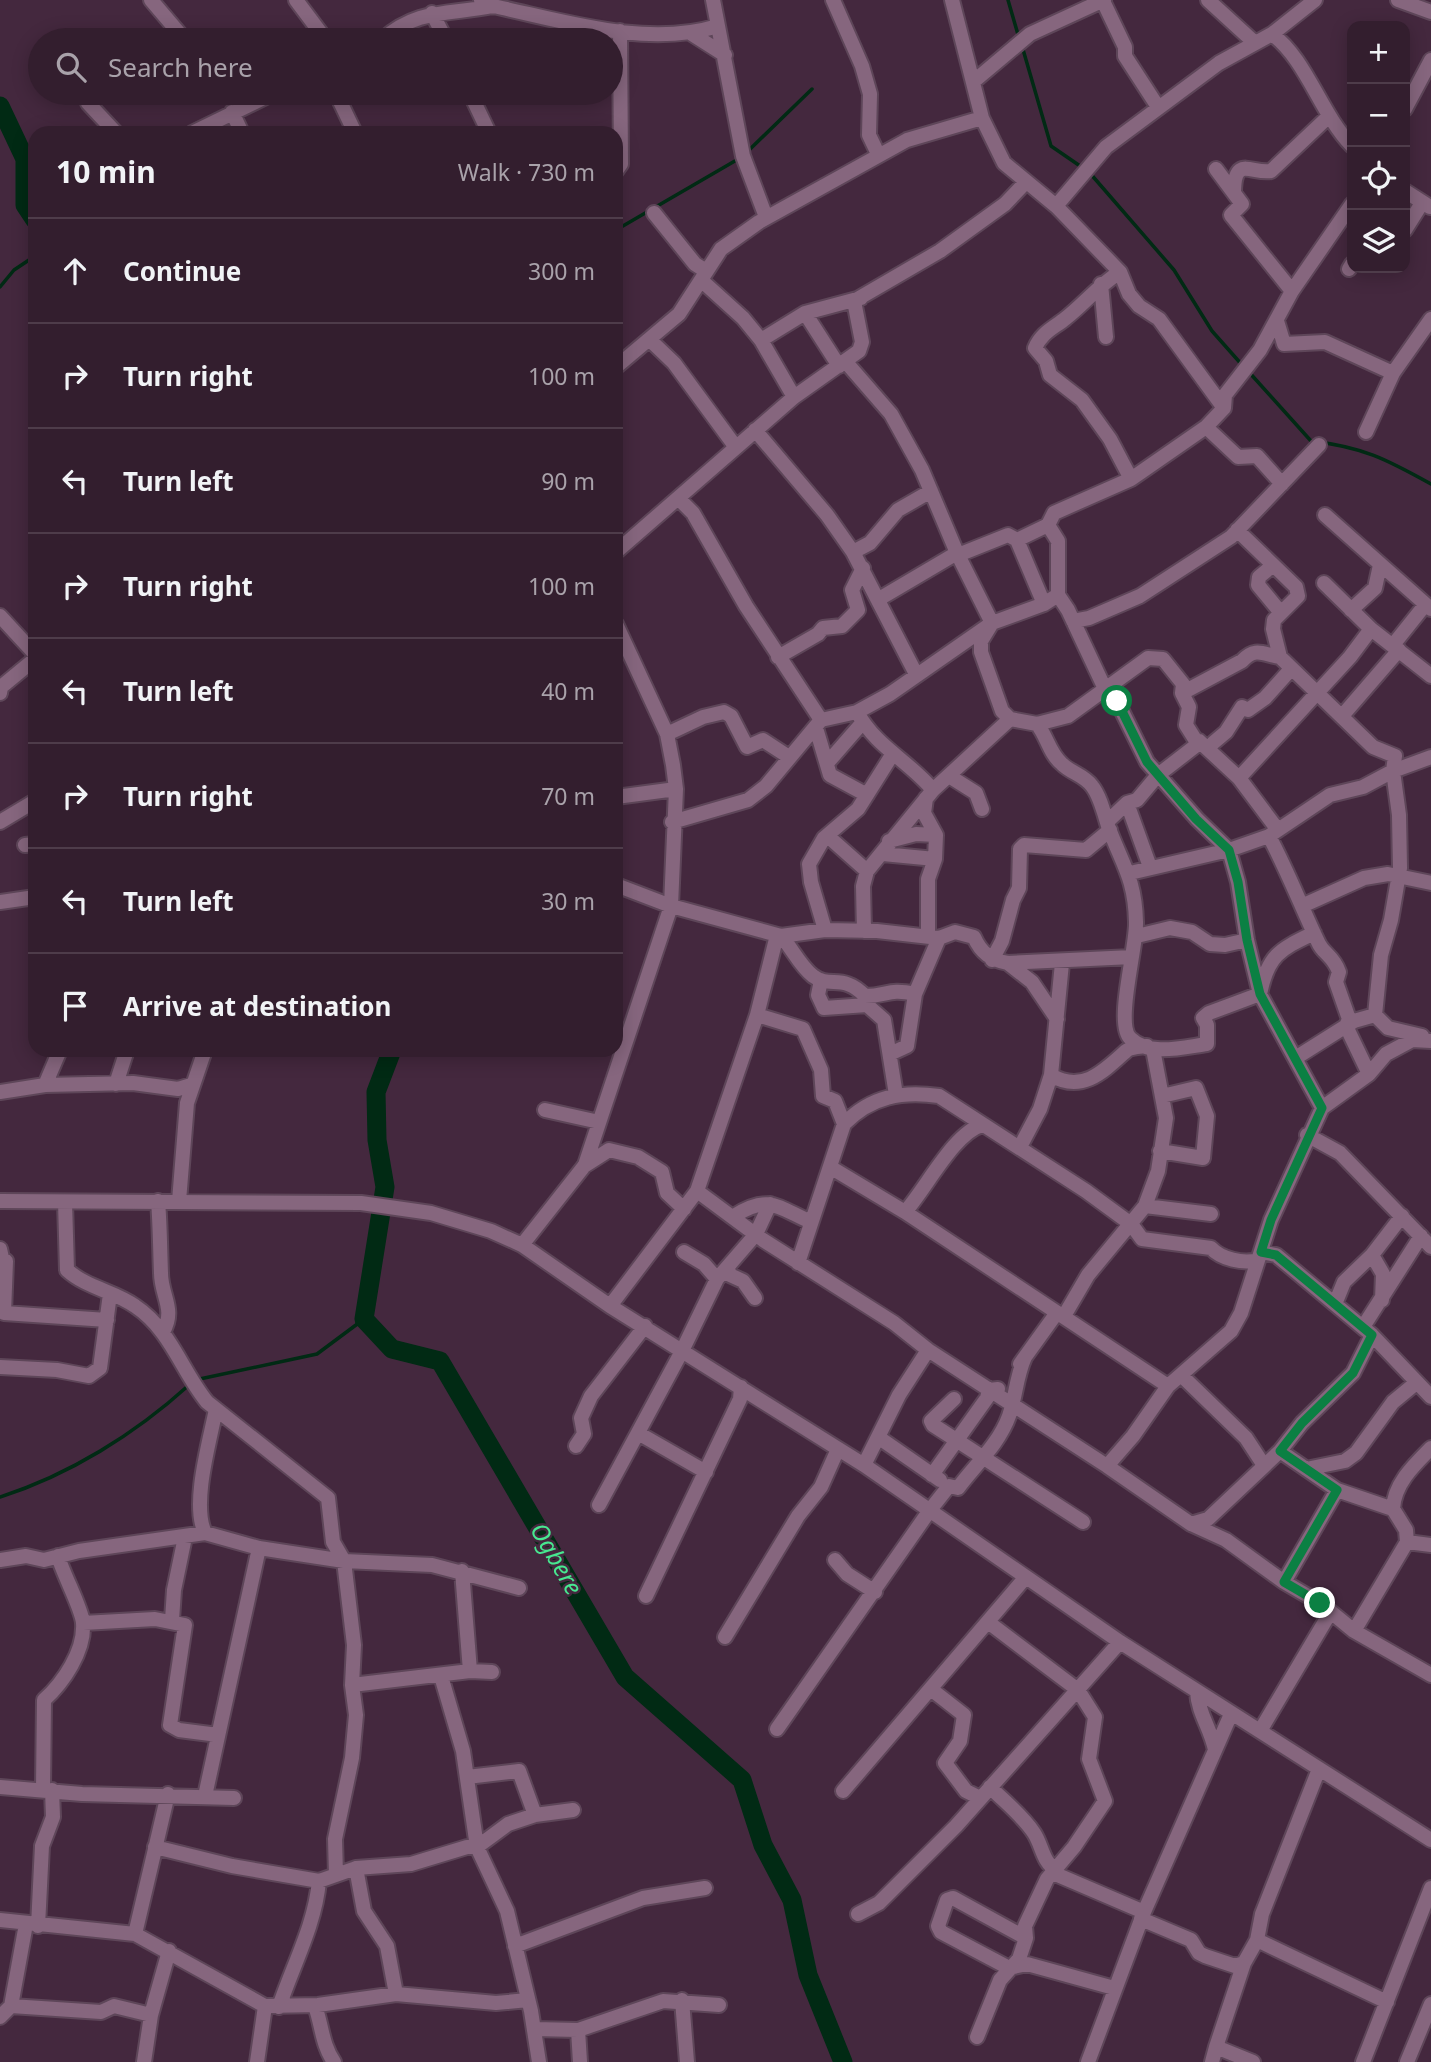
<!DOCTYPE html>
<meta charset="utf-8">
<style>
:root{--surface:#331e2e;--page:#3b2736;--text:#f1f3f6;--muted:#a9a2aa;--line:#4e3c4a}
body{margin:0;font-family:"Noto Sans",sans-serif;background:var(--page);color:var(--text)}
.controls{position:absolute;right:21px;top:21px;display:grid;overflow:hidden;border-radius:14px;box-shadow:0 4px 18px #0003}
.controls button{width:63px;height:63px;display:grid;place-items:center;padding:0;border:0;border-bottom:2px solid var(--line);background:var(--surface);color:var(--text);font:35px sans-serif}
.stop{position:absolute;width:21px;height:21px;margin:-16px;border:5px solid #0b8043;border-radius:50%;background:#fff}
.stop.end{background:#0b8043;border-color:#fff;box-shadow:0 2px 7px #0008}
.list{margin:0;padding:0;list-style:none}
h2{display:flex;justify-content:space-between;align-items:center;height:91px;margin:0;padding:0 28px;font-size:30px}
h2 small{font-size:23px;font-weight:400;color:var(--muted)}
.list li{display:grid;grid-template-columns:46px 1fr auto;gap:21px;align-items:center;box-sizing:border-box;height:105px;padding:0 28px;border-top:2px solid var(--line)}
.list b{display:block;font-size:26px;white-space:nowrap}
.list em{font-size:23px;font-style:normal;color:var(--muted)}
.icon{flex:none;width:38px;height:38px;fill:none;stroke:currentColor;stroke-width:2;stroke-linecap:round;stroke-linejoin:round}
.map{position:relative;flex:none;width:1431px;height:2062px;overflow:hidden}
.search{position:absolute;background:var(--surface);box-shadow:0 4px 18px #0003;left:28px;top:28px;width:595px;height:77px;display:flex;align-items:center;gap:18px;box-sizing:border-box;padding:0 24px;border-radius:38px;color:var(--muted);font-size:26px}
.panel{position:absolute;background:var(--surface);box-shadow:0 4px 18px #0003;left:28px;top:126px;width:595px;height:931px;border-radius:21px}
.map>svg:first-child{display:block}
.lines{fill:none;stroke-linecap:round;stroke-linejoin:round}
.stream{stroke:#012a14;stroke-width:3.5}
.river{stroke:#012a14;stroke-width:19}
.minor-casing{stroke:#5e4659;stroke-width:18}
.minor{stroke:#86667e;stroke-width:14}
.route{stroke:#0b8043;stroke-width:9}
.labels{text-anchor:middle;stroke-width:5;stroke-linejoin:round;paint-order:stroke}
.water-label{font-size:24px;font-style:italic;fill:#47e890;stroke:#44283e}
</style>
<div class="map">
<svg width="1431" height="2062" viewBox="0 0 1431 2062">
<rect width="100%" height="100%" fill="#44283e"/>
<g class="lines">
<!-- stream -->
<path class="stream" d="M 1008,0 L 1019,38
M 1022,46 L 1051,146 L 1083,168
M 746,153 L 812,89
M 1089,172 L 1174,270 L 1212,331 L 1243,366
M 616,230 L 740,158
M 0,287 L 14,270 L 35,256
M 1248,371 L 1311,441 C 1363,447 1386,459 1431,484
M 195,1380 L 317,1354 L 364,1319
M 0,1497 C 69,1475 135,1434 189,1385"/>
<!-- river -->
<path class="river" d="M 0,106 L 25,159 L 25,205 L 35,220
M 392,1050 L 376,1092 L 377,1140 L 385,1187 L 364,1319 L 392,1349 L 440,1361 L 625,1677 L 742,1780 L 763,1845 L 792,1900 L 808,1975 L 843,2062"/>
<!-- minor casing -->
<g class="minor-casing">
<path id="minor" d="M 151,0 L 185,40
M 296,0 L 326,40
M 481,0 L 493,6 C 564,21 647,48 718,26
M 713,0 L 743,156 L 766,217
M 833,0 L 862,66 L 870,94 L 869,135 L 878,154
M 952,0 L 982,118 L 1004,163 L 1056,206 L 1120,272 L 1129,294 L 1139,306 L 1159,319 L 1224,408
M 1208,0 L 1255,43
M 1398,0 L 1431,12
M 1103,1 L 1125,47 L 1125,56 L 1158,107
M 432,13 L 446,40
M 692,34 L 725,55
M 1272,34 C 1307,60 1320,113 1352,146
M 382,40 C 418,8 449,15 493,6
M 973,82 L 1030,34 L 1104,0
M 232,93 L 244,106
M 336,93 L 355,133
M 470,93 L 489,133
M 88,103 L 116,133
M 1405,109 L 1431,60
M 232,112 L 242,133
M 192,133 L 274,93
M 1216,169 L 1242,204 L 1231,215 L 1292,291
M 616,171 L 621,164 L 620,31
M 1234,191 C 1235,155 1251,174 1271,171 L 1328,117
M 1405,191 L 1430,207
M 1056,206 L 1106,147 L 1219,63 L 1272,34 L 1315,0
M 654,213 L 695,264 L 706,271
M 1405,230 L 1422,203
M 1349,269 L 1352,264
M 1120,272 C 1099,285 1085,303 1066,318 C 1054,328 1042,332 1035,348 L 1046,361 L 1050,375 L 1082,400 L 1110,439 L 1131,479
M 701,280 L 743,318 L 761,340 L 794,397
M 1101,284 L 1106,337
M 805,313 L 839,366
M 1277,321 L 1284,344 L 1325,342 L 1393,373
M 650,340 L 674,363 L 735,446
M 761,340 L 805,313 L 861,298
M 845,361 L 891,414 L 922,470 L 957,553 L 992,623 L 981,641 L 981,652 L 1002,711 L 1010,719 L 1037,724 L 1068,716 L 1148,658 L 1163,659 L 1183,684 L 1182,693 L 1189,707 L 1186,725 L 1198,744 L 1199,741 L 1239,778 L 1278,830
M 616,367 L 679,314 L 721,249 L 759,222 L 907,140 L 982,118
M 1206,427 L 1238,457 L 1257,456 L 1282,484
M 755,430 L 827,515 L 853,552 L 916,674
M 1366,432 L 1393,373 L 1431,319
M 678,498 L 693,513 L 746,606 L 821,720
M 1325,515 L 1431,609
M 1048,525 L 1058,541 L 1058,595 L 1068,610 L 1106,691 L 1117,701 L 1147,762 L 1197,819 L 1229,850 L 1238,882 L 1247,940 L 1260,994 L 1322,1108
M 1237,530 L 1296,587 L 1298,596 L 1274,620 L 1273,629 L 1280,657 L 1373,747 L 1395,756 L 1393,771 L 1399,815 L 1400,868 L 1391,920 L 1381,955 L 1375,1015
M 1017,540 L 1044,604
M 616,552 L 794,397 L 859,351 L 862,342 L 854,301 L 940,251 L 1005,204 L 1025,183
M 853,552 L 870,543 L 898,510 L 931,491
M 958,555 L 1008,535 L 1017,540 L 1048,525 L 1054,513 L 1131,479 L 1206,427 L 1224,408 L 1225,395 L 1260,350 L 1292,291 L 1352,204
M 1272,566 L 1259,577 L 1258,585 L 1281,613
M 1324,583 L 1371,629 L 1431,676
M 879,599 L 957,553
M 1351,610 L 1375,588 L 1380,565
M 0,616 L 35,654
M 1073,621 L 1089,618 L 1140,596 L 1231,537 L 1319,445
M 1393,645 L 1425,605
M 778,657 L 818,634 L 823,628 L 842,626 L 858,610 L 852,590 L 863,568
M 0,693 L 1,687 L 35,659
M 1182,693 L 1242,661 C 1256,646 1264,655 1280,657
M 857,712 C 876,747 909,761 933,790
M 1342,716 L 1399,650
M 1037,724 C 1047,736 1049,753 1062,764 C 1071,773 1084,775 1092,786 C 1100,796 1104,813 1108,826 C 1122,864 1135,878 1136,922 C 1137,946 1115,1023 1130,1038 C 1149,1057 1184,1047 1207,1044 L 1207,1025 L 1203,1018 L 1209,1013 L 1260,994 C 1268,954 1281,949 1314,933
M 816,728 L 830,775 L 867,795
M 667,734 L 703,717 L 724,712 L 731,716 L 747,747 L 763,740 L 789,757
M 1213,743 L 1226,732 L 1242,707 L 1248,710 L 1265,698 L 1291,669
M 829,761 L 863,722
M 949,776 L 976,793 L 982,809
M 1239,778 L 1350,657 L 1371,629
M 616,797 L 676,789
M 926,798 L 924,813 L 936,835 L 935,859 L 928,879 L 928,935
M 1127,803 L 1150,867
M 0,822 L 35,801
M 672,822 L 748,800 L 766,786 L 821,720 L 857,712 L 890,694 L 992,623 L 1044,604 L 1058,595
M 1107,822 L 1127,803 L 1137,800 L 1158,775 L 1198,744
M 1269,836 C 1288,872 1301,906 1318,942 C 1323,954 1333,955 1339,972 L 1336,982 L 1349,1019 L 1346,1026 L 1369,1074
M 824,838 L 831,839 L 867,871
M 889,841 L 916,834 L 936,835
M 25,845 L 35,844
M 883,854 L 935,859
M 1130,873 L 1229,850 L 1269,836 L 1330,795 L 1363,787 L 1393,771 L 1431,757
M 616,885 L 671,906 L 781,936 L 825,930 L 877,931 L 939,938 L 955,932 L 974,937 C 981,953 991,960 1008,963 L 1132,957
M 0,902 L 35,897
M 1304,905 L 1364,878 L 1388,874 L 1431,883
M 825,930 L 811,882 L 809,864 L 824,838 L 858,809 L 892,755
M 864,931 L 863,886 L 867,871 L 933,790 L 1010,719
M 781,936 C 792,948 800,966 813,976 C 830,989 843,973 865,996 C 888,996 888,988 915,994
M 1137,936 L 1170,928 L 1192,932 L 1210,944 L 1225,945 L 1247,940
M 992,960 L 1002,941 L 1013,900 L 1019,888 L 1020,849 L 1024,845 L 1086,850 L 1110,830
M 1009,964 L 1032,982 L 1057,1019
M 821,980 L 818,995 L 824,1008 L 867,1005 L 884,1020 L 896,1095
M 757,1015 L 803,1029 L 821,1070 L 823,1096 L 835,1101 L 844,1124
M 892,1053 L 907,1046 L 915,994 L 939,938
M 1297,1057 L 1354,1021 L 1375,1015 L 1388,1028 L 1422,1036
M 1051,1075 C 1082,1094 1104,1071 1126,1051 C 1130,1047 1141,1047 1147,1046
M 116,1084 L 127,1050
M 45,1085 L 60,1050
M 0,1092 L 45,1085 L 133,1083 L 178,1089 L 191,1085
M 545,1110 L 599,1122
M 1307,1135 L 1340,1153 L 1431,1247
M 1020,1147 L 1040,1109 L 1051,1075 L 1062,963
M 1160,1151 L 1203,1158 L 1207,1116 L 1196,1088 L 1162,1096
M 584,1166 L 609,1150 L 638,1157 L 662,1172 L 667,1193 L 684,1209
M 830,1167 L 905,1212 L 1168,1386
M 697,1191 L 763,1240 L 894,1323 L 928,1350
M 0,1201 L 361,1203 L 431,1213 L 491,1231 L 522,1245 L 610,1306 L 864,1465 L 899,1395 L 928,1350 L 1107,1466 L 1133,1436 L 1168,1386 L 1231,1331 L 1241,1313 L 1271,1220 L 1322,1108 L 1369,1074 L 1386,1054 L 1412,1040 L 1431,1041
M 158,1201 C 160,1225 160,1249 161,1273 C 161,1296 176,1309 163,1332
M 179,1201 L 187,1103 L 205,1050
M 65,1202 L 67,1270 C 87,1288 114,1291 135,1306 C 171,1330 181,1370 207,1402 L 328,1498 L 333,1542 L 344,1561 L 354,1645 L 352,1685 L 356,1715 L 352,1758 L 335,1839 L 336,1875
M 1145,1206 L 1211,1214
M 905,1212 C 927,1187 954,1133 982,1125
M 734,1216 C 769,1194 777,1207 811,1222
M 522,1245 L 585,1165 L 671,906 L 676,789 L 673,765 L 667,734 L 616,624
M 0,1249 L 2,1258 L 6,1261 L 4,1313 L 107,1320
M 684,1252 L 704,1264 L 717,1279
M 1372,1255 L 1383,1274 L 1382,1300
M 798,1263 L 844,1124 C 871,1096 902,1091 939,1096 L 1086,1191 L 1131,1224 L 1142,1239 L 1211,1248 C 1221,1259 1243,1264 1258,1260 L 1261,1252 L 1276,1255 L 1372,1335 L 1431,1397
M 728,1269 L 730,1275 L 743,1281 L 755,1298
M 1335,1304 L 1344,1282 L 1372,1255 L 1402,1216
M 610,1306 L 697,1191 L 757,1015 L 777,935
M 1064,1316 L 1088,1275 L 1145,1206 L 1158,1171 L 1166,1118 L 1153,1049
M 1363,1327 L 1421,1236
M 1020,1364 L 1056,1314
M 0,1367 L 57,1370 L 89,1376 L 100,1368 L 110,1294
M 1181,1375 L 1246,1438 L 1263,1464
M 954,1399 L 931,1421 L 933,1425 L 1083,1522
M 638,1433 L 706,1472
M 878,1437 L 940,1480
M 576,1446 L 584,1434 L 581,1418 L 591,1396 L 645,1326
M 1280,1451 L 1337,1490 L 1393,1509 L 1406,1530 L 1407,1542 L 1354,1631
M 864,1465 L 1120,1642 L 1431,1840
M 1107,1466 L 1191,1524 L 1226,1540 L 1284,1582 L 1320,1603 L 1354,1631 L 1431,1675
M 1306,1469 L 1345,1461 L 1356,1453 L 1393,1402 L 1416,1383
M 932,1475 L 987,1398 L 989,1390 L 998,1389
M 599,1505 L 682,1351 L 717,1279 L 756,1234 L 770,1204
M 1393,1509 C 1394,1484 1414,1465 1431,1448
M 1191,1524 L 1208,1519 L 1280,1451 L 1302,1423 L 1353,1373 L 1372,1335
M 205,1533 C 191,1504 210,1440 216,1409
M 1407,1542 L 1431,1545
M 0,1560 L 26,1556 L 44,1560 L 79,1551 L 205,1533 L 259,1548 L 344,1561 L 432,1565 L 519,1588
M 835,1560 L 847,1574 L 875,1592
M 462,1571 L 470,1671
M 1284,1582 L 1337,1490
M 646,1596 L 740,1399 L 741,1387
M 172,1620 L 174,1590 L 185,1537
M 83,1623 L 155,1619 L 185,1625 L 170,1725 L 179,1730 L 218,1735
M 725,1637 L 798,1516 L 821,1487 L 838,1449
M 441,1676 L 463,1751 L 477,1847 L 507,1911 L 531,2011 L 539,2062
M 352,1685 L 470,1671 L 492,1672
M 932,1690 L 964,1715 L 960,1741 L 945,1763 L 966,1791 L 980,1798
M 1197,1692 C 1198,1713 1211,1729 1215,1750
M 777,1729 L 930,1510 L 949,1486 L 958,1488 C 975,1465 999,1444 1009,1416 C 1016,1396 1016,1377 1025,1357
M 1260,1731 L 1330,1613
M 467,1777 L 519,1771 L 535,1815
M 0,1787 L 82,1794 L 234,1798
M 990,1787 C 1005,1802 1023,1816 1034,1833 C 1042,1845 1043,1863 1056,1870
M 43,1789 L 44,1700 C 63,1683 85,1651 83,1623 C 82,1609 63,1574 58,1556
M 843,1791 L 1025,1578
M 205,1796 L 259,1548
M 155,1847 L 232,1866 L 319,1881 L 356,1868 L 411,1864 L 467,1847 L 477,1847 L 508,1824 L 535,1815 L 573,1810
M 356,1868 L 364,1911 L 387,1946 L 396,1994
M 1053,1873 L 1144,1912
M 858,1914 L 879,1903 L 956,1826 L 1120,1642
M 1141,1919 L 1191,1940 L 1199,1953 L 1205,1956 L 1235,1966 L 1244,1963 L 1257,1940 L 1262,1914 L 1319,1769
M 0,1920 L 135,1934 L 265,2006 L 318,2005 L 396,1994 L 496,2003 L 528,2000
M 38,1926 L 42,1846 L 53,1817 L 52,1790
M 135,1934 L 168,1794
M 1026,1938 L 953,1898 L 947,1900 L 938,1926 L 941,1932 L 1009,1968 L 1027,1964 L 1114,1988
M 1257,1940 L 1387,2002
M 515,1946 L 643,1898 L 705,1888
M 1244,1963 L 1216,2047 L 1253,2062
M 682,2000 L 687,2062
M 11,2006 L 101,2012 L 114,2006 L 151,2015
M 315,2006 C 322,2025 322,2045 334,2062
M 279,2007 C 293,1965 315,1925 319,1881
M 0,2017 L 11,2006 L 26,1924
M 534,2029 L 578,2030 L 663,2001 L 719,2005
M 578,2030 L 580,2062
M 977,2037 L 1000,1980 L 1019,1959 L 1026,1938 L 1025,1926 L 1047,1879 L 1074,1847 L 1105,1801 L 1089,1759 L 1095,1717 L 1078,1690 L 988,1622
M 144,2062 L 151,2015 L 169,1951
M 257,2062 L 265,2006
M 1088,2062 L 1144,1912 L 1231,1714
M 1212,2062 L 1216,2047
M 1363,2062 L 1431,1888
M 1407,2062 L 1431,2004"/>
</g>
<!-- minor -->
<use href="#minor" class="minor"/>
</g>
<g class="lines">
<!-- route -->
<path class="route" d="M 1117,701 L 1147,762 L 1196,819 L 1229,850 L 1238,882 L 1247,940 L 1260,994 L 1322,1108 L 1271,1220 L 1261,1252 L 1276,1255 L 1372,1335 L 1353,1373 L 1302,1423 L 1280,1451 L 1337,1490 L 1284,1582 L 1320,1603"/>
</g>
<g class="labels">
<!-- water labels -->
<g class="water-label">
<text transform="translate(556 1559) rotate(60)" y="8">Ogbere</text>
</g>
</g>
</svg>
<div class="controls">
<button>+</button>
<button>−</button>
<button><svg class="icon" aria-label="locate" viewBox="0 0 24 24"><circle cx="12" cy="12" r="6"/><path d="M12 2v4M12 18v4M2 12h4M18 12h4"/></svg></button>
<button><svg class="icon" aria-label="layers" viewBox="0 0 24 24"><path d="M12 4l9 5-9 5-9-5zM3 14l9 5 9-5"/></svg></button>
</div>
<div class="stop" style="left:1117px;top:701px"></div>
<div class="stop end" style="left:1320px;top:1603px"></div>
<div class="search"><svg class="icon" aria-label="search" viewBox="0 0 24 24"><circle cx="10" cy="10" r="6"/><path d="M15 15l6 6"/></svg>Search here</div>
<section class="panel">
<h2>10 min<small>Walk · 730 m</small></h2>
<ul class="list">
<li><svg class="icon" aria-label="ahead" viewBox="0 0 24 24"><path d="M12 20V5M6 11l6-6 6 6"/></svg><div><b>Continue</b></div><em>300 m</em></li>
<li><svg class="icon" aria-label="right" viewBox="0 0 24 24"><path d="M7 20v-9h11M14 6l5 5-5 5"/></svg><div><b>Turn right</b></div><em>100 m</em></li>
<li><svg class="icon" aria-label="left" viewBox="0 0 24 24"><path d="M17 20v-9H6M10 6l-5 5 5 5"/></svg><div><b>Turn left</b></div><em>90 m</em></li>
<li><svg class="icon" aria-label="right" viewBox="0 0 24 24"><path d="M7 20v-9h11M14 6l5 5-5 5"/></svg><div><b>Turn right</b></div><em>100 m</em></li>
<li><svg class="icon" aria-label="left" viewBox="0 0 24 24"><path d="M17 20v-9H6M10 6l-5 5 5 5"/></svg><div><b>Turn left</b></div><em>40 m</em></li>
<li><svg class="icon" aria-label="right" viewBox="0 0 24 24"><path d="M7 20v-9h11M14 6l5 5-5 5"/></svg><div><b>Turn right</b></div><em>70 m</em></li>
<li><svg class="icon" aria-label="left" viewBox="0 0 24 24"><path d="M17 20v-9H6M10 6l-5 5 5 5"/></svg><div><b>Turn left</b></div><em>30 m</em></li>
<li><svg class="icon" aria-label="arrive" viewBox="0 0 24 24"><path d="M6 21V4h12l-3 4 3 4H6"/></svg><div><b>Arrive at destination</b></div></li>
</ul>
</section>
</div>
